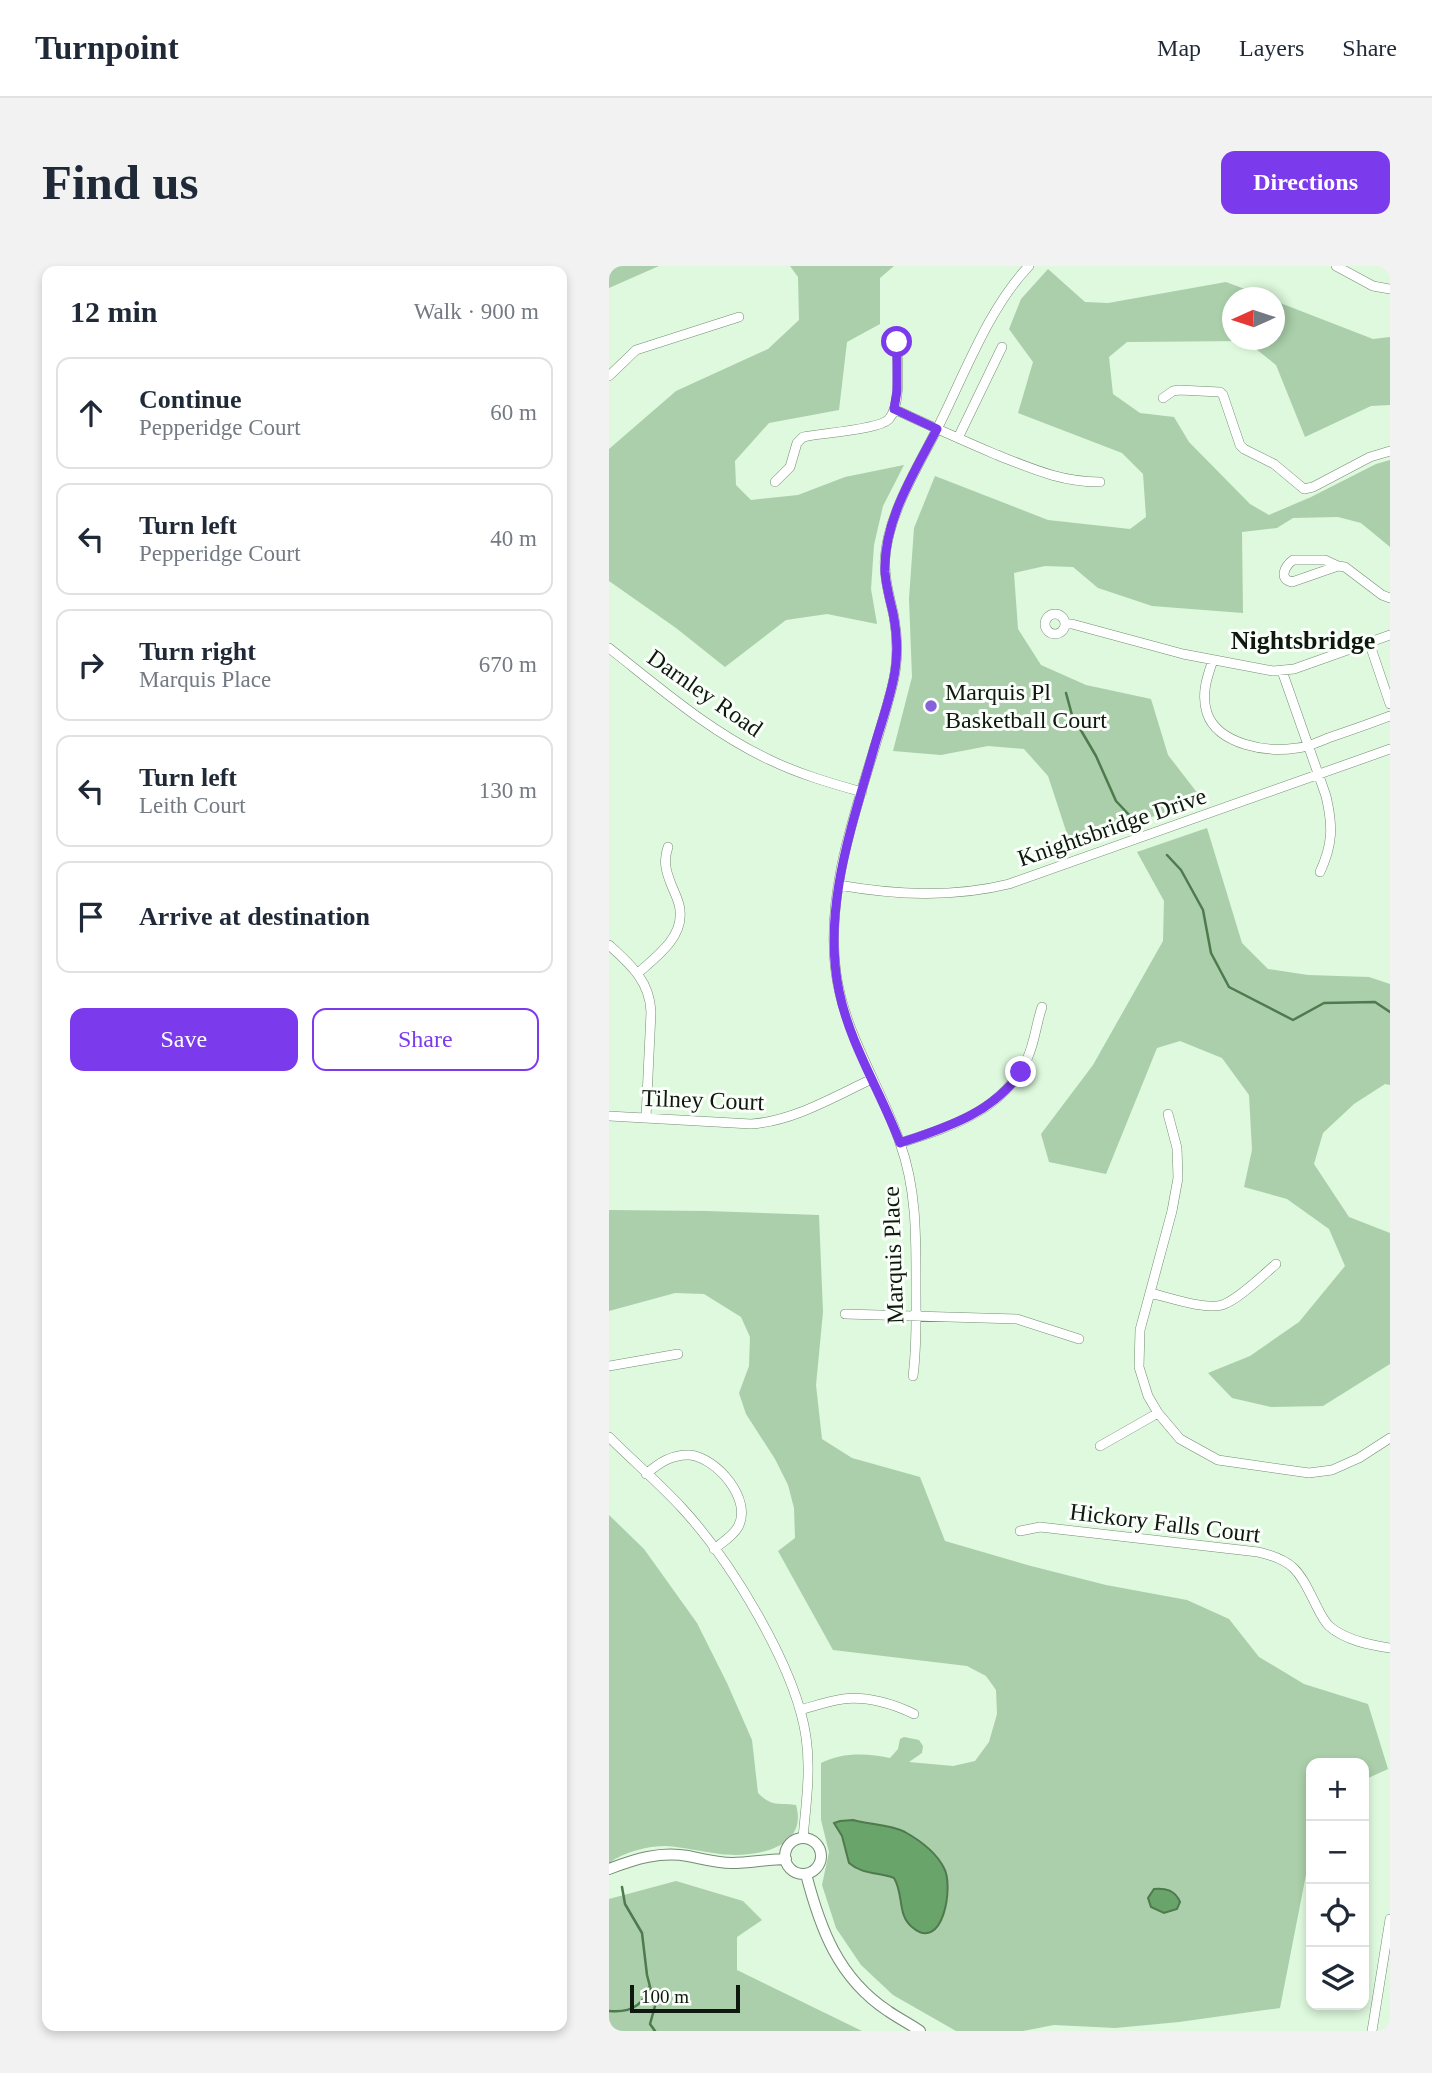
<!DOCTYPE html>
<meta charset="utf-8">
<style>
:root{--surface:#fff;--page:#f2f2f3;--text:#1f2937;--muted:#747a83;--line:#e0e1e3;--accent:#7c3aed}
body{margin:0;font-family:"Times New Roman",serif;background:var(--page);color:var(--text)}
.controls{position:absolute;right:21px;bottom:21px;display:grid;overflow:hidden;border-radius:14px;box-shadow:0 4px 10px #0003}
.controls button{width:63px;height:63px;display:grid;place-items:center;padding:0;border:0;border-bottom:2px solid var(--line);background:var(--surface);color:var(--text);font:35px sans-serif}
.compass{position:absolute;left:613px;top:21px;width:63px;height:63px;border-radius:50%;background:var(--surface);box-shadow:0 4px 10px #0003;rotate:267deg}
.scale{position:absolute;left:21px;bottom:18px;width:110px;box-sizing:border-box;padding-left:7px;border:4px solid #0e180e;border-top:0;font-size:19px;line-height:24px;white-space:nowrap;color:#0e180e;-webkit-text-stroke:5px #fafffa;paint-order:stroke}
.stop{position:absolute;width:21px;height:21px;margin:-16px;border:5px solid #7c3aed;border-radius:50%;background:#fff}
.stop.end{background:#7c3aed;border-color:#fff;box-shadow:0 2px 7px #0008}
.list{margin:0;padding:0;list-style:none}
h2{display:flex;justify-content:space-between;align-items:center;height:91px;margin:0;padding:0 28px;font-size:30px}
h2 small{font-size:23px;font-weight:400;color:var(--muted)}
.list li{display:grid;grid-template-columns:46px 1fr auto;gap:21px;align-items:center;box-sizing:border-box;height:112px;margin:0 14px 14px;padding:0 14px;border:2px solid var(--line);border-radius:14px}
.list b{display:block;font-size:26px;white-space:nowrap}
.list p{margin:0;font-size:23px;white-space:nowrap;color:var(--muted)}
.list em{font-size:23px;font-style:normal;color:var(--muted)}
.actions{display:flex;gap:14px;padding:21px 28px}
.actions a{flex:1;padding:16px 0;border:2px solid var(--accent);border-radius:14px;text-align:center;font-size:24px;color:var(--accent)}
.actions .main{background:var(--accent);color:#fff}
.icon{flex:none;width:38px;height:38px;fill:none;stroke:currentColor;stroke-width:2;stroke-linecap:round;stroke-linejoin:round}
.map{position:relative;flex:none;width:781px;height:1765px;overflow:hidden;border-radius:14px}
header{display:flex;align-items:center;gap:42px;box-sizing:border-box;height:98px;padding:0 35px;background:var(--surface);border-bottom:2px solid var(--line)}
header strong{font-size:33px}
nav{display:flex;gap:38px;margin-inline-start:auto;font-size:24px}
.intro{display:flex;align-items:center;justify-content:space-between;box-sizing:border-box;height:168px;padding:0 42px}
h1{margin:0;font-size:49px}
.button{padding:18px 32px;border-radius:14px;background:var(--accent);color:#fff;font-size:24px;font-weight:700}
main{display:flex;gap:42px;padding:0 42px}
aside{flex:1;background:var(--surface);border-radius:14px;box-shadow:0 4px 10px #0003}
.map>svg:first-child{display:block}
.green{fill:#aacfaa}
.water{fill:#69a46a;stroke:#4e7a4e;stroke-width:2}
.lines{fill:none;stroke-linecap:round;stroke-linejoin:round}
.stream{stroke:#4e7a4e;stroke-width:2.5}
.minor-casing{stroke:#748c74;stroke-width:10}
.tertiary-casing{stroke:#748c74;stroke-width:12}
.minor{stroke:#fff;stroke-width:9}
.tertiary{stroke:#fff;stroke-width:10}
.route{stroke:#7c3aed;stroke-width:9}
.poi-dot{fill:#8761db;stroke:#fafffa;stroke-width:2.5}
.labels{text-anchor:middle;stroke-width:6;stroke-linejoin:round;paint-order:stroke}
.poi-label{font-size:24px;fill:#0e180e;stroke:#fafffa;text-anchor:start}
.street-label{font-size:24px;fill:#0e180e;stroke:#fafffa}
.neighbourhood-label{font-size:26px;font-weight:bold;fill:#0e180e;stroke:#fafffa}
</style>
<header>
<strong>Turnpoint</strong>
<nav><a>Map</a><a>Layers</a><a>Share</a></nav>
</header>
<div class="intro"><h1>Find us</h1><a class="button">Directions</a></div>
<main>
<aside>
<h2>12 min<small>Walk · 900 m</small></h2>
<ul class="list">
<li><svg class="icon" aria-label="ahead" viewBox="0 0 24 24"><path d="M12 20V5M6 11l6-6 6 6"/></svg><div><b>Continue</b><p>Pepperidge Court</p></div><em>60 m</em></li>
<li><svg class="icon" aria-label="left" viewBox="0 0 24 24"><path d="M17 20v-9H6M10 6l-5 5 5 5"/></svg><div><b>Turn left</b><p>Pepperidge Court</p></div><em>40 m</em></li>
<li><svg class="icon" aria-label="right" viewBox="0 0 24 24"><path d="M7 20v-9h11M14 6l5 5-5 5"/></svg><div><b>Turn right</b><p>Marquis Place</p></div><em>670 m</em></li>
<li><svg class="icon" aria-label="left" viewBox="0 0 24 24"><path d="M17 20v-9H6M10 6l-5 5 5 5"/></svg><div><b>Turn left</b><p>Leith Court</p></div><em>130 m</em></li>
<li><svg class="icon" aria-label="arrive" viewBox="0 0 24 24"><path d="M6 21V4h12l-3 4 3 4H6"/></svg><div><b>Arrive at destination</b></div></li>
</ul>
<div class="actions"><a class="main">Save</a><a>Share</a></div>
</aside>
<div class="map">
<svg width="781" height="1765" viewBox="0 0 781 1765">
<rect width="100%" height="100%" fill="#def9dd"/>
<!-- green -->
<path class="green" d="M 0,0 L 50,0 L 0,22 Z
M 181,0 L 285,0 L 271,12 L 271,58 L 238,76 L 230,144 L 160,157 L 126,195 L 127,219 L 142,234 L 189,229 L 236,211 L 295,199 L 274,240 L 265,279 L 262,323 L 268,358 L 218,348 L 177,354 L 116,401 L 67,362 L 0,315 L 0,183 L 67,125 L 159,83 L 190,54 L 189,11 Z
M 439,3 L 476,36 L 499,37 L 617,16 L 657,31 L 624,32 L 624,74 L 666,74 L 666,35 L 764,73 L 781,71 L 781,139 L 762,140 L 696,171 L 667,99 L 637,75 L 518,76 L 500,91 L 504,128 L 531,147 L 565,151 L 580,176 L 641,238 L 660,249 L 702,231 L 767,198 L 781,194 L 781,281 L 752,257 L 729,251 L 684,252 L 668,262 L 633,266 L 634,347 L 543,340 L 489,322 L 464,301 L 436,300 L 405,307 L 409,363 L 432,399 L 477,419 L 542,433 L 559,489 L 593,533 L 462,580 L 439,510 L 415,483 L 379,480 L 332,489 L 284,485 L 303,411 L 300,333 L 305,262 L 326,210 L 439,254 L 521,263 L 537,251 L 534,208 L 513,187 L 409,147 L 424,96 L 400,63 L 412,33 Z
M 598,562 L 633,677 L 659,703 L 699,709 L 760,711 L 781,718 L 781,819 L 776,818 L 745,838 L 714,867 L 705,898 L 740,951 L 781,967 L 781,1098 L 714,1140 L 662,1141 L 623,1132 L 599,1107 L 641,1090 L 690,1056 L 736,1000 L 720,963 L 678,933 L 635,921 L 643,884 L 640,829 L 613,792 L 571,775 L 548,782 L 497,908 L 440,896 L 432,868 L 484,799 L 554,675 L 555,635 L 528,586 Z
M 0,944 L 98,945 L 210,949 L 214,1046 L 207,1119 L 213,1173 L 243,1192 L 311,1211 L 336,1275 L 422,1300 L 497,1319 L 578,1334 L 620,1353 L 650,1391 L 695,1418 L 759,1438 L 779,1503 L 755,1514 L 755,1497 L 702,1497 L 702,1583 L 671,1742 L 570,1756 L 506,1762 L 445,1759 L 414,1765 L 347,1765 L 284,1729 L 252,1699 L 227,1662 L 213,1619 L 220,1586 L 212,1554 L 212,1497 C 233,1486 258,1487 281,1492 L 289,1483 L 291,1473 L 295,1471 L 310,1474 L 314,1480 L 313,1487 L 300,1496 L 344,1500 L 366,1495 L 380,1476 L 388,1448 L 387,1424 L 377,1410 L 358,1400 L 224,1384 L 169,1285 L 186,1272 L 185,1242 L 179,1219 L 166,1193 L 137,1148 L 130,1127 L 140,1100 L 141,1071 L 132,1051 L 95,1028 L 66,1027 L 0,1045 Z
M 0,1249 L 35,1283 L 88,1357 L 118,1417 L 143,1474 L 149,1527 C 164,1542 170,1536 187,1539 C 200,1584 143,1592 111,1588 C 93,1586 75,1581 57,1580 C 38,1580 15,1586 0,1597 Z
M 67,1615 L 134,1635 L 153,1654 L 128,1671 L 128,1704 L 253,1765 L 0,1765 L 0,1633 Z"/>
<!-- water -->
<path class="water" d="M 244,1554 C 262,1559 280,1558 296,1566 C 312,1575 327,1586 335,1602 C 345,1620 334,1688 303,1661 C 288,1649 295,1628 285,1612 C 269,1606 254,1609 240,1597 L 233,1570 L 225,1557 L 231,1555 Z
M 545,1623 C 557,1622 566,1624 571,1636 L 568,1643 L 555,1647 L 542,1641 L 539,1632 Z"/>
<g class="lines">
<!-- stream -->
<path class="stream" d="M 457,427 L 463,449 L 487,490 L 507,535 L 523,552
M 558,589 L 572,604 L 594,644 L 602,687 L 620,721 L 684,754 L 715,737 L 766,736 L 781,746
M 13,1621 L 16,1638 L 33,1667 L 38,1709 L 46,1740 L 41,1758 L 46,1765
M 0,1745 C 19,1747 34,1741 40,1721"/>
<!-- minor casing -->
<g class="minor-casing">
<path id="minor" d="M 727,0 L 764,20 L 781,23
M 0,110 L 27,84 L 130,51
M 554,132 L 564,125 L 570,124 L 611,126 L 614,129 L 631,179 L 635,183 L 665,198 L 695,223 L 704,221 L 761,191 L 781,185
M 285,143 C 319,159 353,174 388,189 C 424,203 452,216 491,216
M 349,172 L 393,81
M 166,216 L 181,201 L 188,177 L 194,171 C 211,167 270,164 280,153 C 293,138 288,96 288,76
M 729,300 L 683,316 C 669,313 676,300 684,294 L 716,294 L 729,300 L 736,301 L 773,329 L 781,332
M436 358a10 10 0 1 1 20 0a10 10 0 1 1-20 0Z
M 456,358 L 463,358 L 574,388 L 664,405 L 685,403 L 781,369
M 760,376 L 781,438
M 0,382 C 51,422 101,466 161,494 C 190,508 221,517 253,526
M 604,394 C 598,411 592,428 598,447 C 609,479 659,487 688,482 C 699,481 709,476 719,472 C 740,465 760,458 781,450
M 673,405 L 717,530 C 724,560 724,578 711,606
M 229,619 C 287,629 343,632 400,618 L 781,483
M 0,679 C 21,698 41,715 42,746 L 37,852
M 29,707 C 47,691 74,672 71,645 C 71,636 65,626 62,618 C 57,605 54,595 59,581
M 559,848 L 568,882 L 569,912 L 563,945 L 531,1064 L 530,1101 L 539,1130 L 549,1147 L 571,1173 L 609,1194 L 700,1207 L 723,1204 L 750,1192 L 781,1172
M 0,850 L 142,858 C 185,855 224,831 263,813
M 291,877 C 341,861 394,845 418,793 C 426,776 427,758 433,741
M 541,1027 C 559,1031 595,1044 613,1039 C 629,1034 654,1009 667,998
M 236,1048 L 408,1053 L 470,1073
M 0,1100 L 69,1088
M 304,1110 C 308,1081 307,1051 307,1022 C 307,973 308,924 291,877 C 271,818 236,770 227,707 C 214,611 260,513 283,421 C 289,398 289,374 285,351 C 281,332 275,313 276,293 C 279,245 313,195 333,153 C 357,104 382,39 420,0
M 0,1171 C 24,1195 50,1217 73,1242 C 121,1294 187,1401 197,1471 C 202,1505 197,1538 194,1572
M 491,1180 L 549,1147
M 37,1208 C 50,1197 63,1188 81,1189 C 108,1192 144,1234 129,1261 C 124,1270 114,1276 105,1283
M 411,1265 L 431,1261 L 649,1286 C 685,1294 690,1305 706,1337 C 710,1345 714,1354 720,1360 C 736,1374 760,1379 781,1382
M 191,1444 C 205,1440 220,1435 234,1433 C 258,1430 285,1438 305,1448
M 763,1765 L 781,1653"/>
</g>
<!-- tertiary casing -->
<g class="tertiary-casing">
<path id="tertiary" d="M176 1590a18 18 0 1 1 36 0a18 18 0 1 1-36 0Z
M 0,1603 C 26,1593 51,1585 79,1590 C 94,1593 108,1597 123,1597 C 141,1597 159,1593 177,1593
M 197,1608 C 211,1662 229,1712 279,1745 C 289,1752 301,1758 311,1765"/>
</g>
<!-- minor -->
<use href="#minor" class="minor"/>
<!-- tertiary -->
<use href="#tertiary" class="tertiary"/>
</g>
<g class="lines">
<!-- route -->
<path class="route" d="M 288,76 L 288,125 L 285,143 L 328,163 C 305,207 274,255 276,306 C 277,320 281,334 284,347 C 288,367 289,386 286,405 C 282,431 272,457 265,482 C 243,560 213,643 230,725 C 241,779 272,826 291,877 C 338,861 382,848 412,806"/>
</g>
<!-- markers -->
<circle class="poi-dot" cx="322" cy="440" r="7"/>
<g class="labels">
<!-- poi labels -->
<g class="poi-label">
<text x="336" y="434">Marquis Pl<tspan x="336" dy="28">Basketball Court</tspan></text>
</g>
<!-- street labels -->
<g class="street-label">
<text transform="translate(96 427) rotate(35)" y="8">Darnley Road</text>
<text transform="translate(503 561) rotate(-19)" y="8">Knightsbridge Drive</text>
<text transform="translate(94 834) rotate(2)" y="8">Tilney Court</text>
<text transform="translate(284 989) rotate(-92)" y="8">Marquis Place</text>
<text transform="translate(556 1257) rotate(7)" y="8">Hickory Falls Court</text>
</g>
<!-- neighbourhood labels -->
<g class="neighbourhood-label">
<text x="694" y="383">Nightsbridge</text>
</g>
</g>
</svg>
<div class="controls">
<button>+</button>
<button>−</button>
<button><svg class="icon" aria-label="locate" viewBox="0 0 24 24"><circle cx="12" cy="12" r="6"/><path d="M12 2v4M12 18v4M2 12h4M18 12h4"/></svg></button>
<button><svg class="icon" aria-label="layers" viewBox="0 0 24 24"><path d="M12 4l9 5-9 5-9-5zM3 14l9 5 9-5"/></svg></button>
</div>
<svg class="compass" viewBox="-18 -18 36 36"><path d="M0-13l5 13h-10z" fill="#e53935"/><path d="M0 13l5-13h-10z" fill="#747a83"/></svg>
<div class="scale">100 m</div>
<div class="stop" style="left:288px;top:76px"></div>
<div class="stop end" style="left:412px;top:806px"></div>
</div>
</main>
